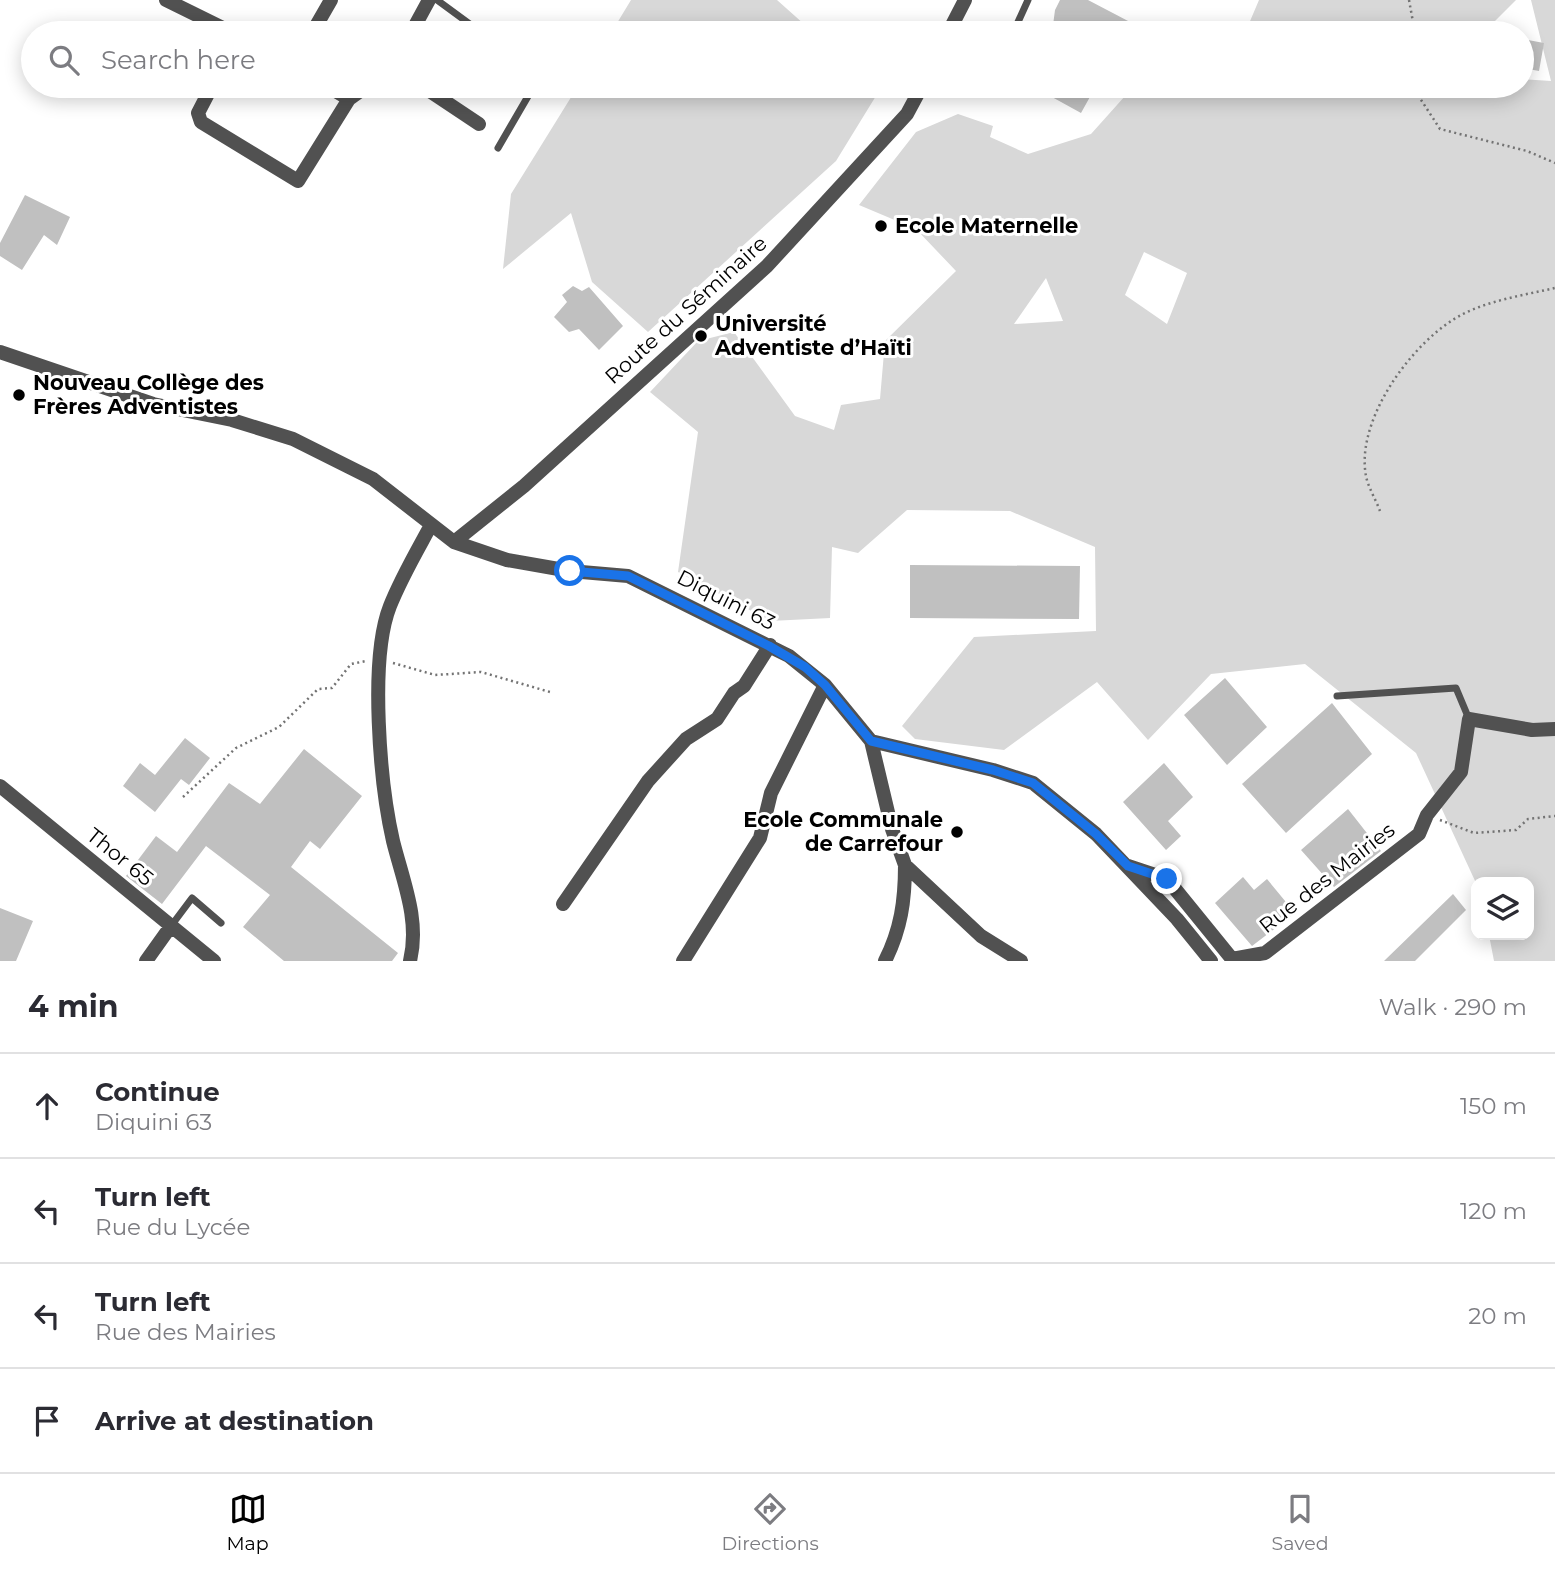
<!DOCTYPE html>
<meta charset="utf-8">
<style>
:root{--surface:#fff;--page:#f2f2f3;--text:#2b2b33;--muted:#7c7c81;--line:#e1e1e2;--accent:#000}
body{margin:0;font-family:Montserrat,sans-serif;background:var(--page);color:var(--text)}
.controls{position:absolute;right:21px;bottom:21px;display:grid;overflow:hidden;border-radius:14px;box-shadow:0 4px 18px #0003}
.controls button{width:63px;height:63px;display:grid;place-items:center;padding:0;border:0;border-bottom:2px solid var(--line);background:var(--surface);color:var(--text);font:35px sans-serif}
.stop{position:absolute;width:21px;height:21px;margin:-16px;border:5px solid #1a73e8;border-radius:50%;background:#fff}
.stop.end{background:#1a73e8;border-color:#fff;box-shadow:0 2px 7px #0008}
.list{margin:0;padding:0;list-style:none}
h2{display:flex;justify-content:space-between;align-items:center;height:91px;margin:0;padding:0 28px;font-size:30px}
h2 small{font-size:23px;font-weight:400;color:var(--muted)}
.list li{display:grid;grid-template-columns:46px 1fr auto;gap:21px;align-items:center;box-sizing:border-box;height:105px;padding:0 28px;border-top:2px solid var(--line)}
.list b{display:block;font-size:26px;white-space:nowrap}
.list p{margin:0;font-size:23px;white-space:nowrap;color:var(--muted)}
.list em{font-size:23px;font-style:normal;color:var(--muted)}
.icon{flex:none;width:38px;height:38px;fill:none;stroke:currentColor;stroke-width:2;stroke-linecap:round;stroke-linejoin:round}
.map{position:relative;flex:none;width:1555px;height:961px;overflow:hidden}
.search{position:absolute;background:var(--surface);box-shadow:0 4px 18px #0003;left:21px;right:21px;top:21px;height:77px;display:flex;align-items:center;gap:18px;box-sizing:border-box;padding:0 24px;border-radius:38px;color:var(--muted);font-size:26px}
.sheet{height:511px;background:var(--surface)}
nav{display:flex;justify-content:space-around;align-items:center;box-sizing:border-box;height:98px;border-top:2px solid var(--line);background:var(--surface);font-size:19px;color:var(--muted)}
nav a{display:grid;justify-items:center;gap:4px}
nav .on{color:var(--accent)}
.map>svg:first-child{display:block}
.green{fill:#d8d8d8;fill-rule:evenodd}
.building{fill:#c0c0c0}
.lines{fill:none;stroke-linecap:round;stroke-linejoin:round}
.path{stroke:#737373;stroke-width:2.5;stroke-dasharray:2 3.5;stroke-linecap:butt}
.lane{stroke:#515151;stroke-width:7}
.street{stroke:#515151;stroke-width:14}
.route{stroke:#1a73e8;stroke-width:9}
.poi-dot{fill:#000;stroke:#fff;stroke-width:2.5}
.labels{text-anchor:middle;stroke-width:6;stroke-linejoin:round;paint-order:stroke}
.poi-label{font-size:21px;font-weight:bold;fill:#000;stroke:#fff;text-anchor:start}
.street-label{font-size:21px;fill:#000;stroke:#fff}
</style>
<div class="map">
<svg width="1555" height="961" viewBox="0 0 1555 961">
<rect width="100%" height="100%" fill="#fff"/>
<!-- green -->
<path class="green" d="M 631,0 L 777,0 L 814,33 L 611,33 Z
M 1259,0 L 1516,0 L 1483,33 L 1245,33 Z
M 1531,0 L 1555,0 L 1555,961 L 1494,961 L 1489,935 L 1529,935 L 1529,882 L 1476,883 L 1416,753 L 1305,664 L 1211,674 L 1148,740 L 1097,682 L 1004,750 L 915,739 L 902,726 L 974,637 L 1096,631 L 1095,547 L 1010,511 L 907,510 L 858,553 L 832,547 L 830,618 L 770,621 L 678,572 L 698,432 L 650,392 L 698,341 L 734,332 L 795,416 L 834,430 L 841,405 L 880,399 L 885,341 L 956,271 L 916,229 L 859,205 L 916,132 L 958,114 L 993,126 L 990,137 L 1028,154 L 1091,134 L 1134,86 L 1522,86 L 1522,79 L 1551,81 ZM 1144,252 L 1187,273 L 1167,324 L 1125,295 ZM 1046,278 L 1063,321 L 1014,324 Z
M 578,86 L 873,86 L 879,91 L 836,161 L 648,332 L 592,282 L 571,213 L 503,269 L 511,194 Z"/>
<!-- building -->
<path class="building" d="M 1060,0 L 1088,0 L 1151,33 L 1052,33 L 1055,10 Z
M 1522,39 L 1544,43 L 1539,71 L 1522,68 Z
M 1032,86 L 1096,86 L 1081,113 Z
M 25,195 L 70,217 L 57,245 L 44,235 L 22,270 L 0,256 L 0,243 Z
M 573,286 L 582,291 L 589,287 L 623,326 L 599,350 L 579,329 L 569,332 L 554,317 L 567,302 L 562,295 Z
M 910,565 L 1080,566 L 1079,619 L 910,618 Z
M 1225,678 L 1267,727 L 1227,765 L 1184,715 Z
M 1332,703 L 1372,754 L 1286,833 L 1242,784 Z
M 185,738 L 210,758 L 189,785 L 181,779 L 155,812 L 123,786 L 140,763 L 155,775 Z
M 304,749 L 362,796 L 320,849 L 310,841 L 291,867 L 398,953 L 392,961 L 284,961 L 243,927 L 270,895 L 206,846 L 162,904 L 126,876 L 156,836 L 177,852 L 229,783 L 260,804 Z
M 1164,763 L 1193,797 L 1168,821 L 1181,836 L 1166,850 L 1123,802 Z
M 1348,809 L 1381,851 L 1334,887 L 1301,850 Z
M 1243,877 L 1254,890 L 1267,879 L 1295,913 L 1252,946 L 1215,903 Z
M 1453,894 L 1466,910 L 1415,961 L 1384,961 Z
M 0,908 L 33,921 L 16,961 L 0,961 Z"/>
<g class="lines">
<!-- path -->
<path class="path" d="M 1409,0 L 1415,33
M 1412,86 L 1440,129 L 1527,151 L 1555,163
M 1380,511 C 1376,500 1368,487 1366,476 C 1355,419 1414,339 1463,314 C 1491,300 1524,295 1555,288
M 393,663 L 435,675 L 481,672 L 550,692
M 183,797 L 236,748 L 279,727 L 318,689 L 332,688 L 351,664 L 366,661
M 1440,820 L 1474,833 L 1516,830 L 1528,819 L 1555,816"/>
<!-- lane -->
<path class="lane" d="M 437,0 L 482,33
M 1013,33 L 1028,0
M 498,148 L 534,86
M 1337,696 L 1456,688 L 1469,719
M 171,926 L 192,898 L 221,923"/>
<!-- street -->
<path class="street" d="M 166,0 L 233,33
M 312,33 L 331,0
M 411,33 L 429,0
M 948,33 L 965,0
M 212,86 L 198,113 L 201,122 L 298,181 L 349,99 L 367,86
M 327,86 L 349,99
M 422,86 L 479,124
M 0,352 L 153,404 L 232,420 L 293,439 L 373,479 L 454,542 L 507,560 L 570,571 L 628,576 L 789,656 L 825,685 L 871,741 L 892,829 L 905,865 L 981,936 L 1021,961
M 454,542 L 524,486 L 767,266 L 907,114 L 922,86
M 871,741 L 993,770 L 1033,783 L 1096,834 L 1177,919 L 1211,961
M 0,786 L 214,961
M 1128,866 L 1167,879 L 1232,959 L 1265,953 L 1419,834 L 1427,815 L 1461,772 L 1469,719 L 1532,730 L 1555,729
M 563,904 L 648,781 L 686,739 L 717,719 L 734,693 L 744,686 L 770,645
M 146,961 L 171,926
M 410,961 C 420,920 403,881 393,841 C 380,784 369,659 390,606 C 401,578 417,551 431,525
M 683,961 L 760,838 L 771,793 L 825,685
M 885,961 C 901,929 905,901 905,865"/>
</g>
<g class="lines">
<!-- route -->
<path class="route" d="M 570,571 L 628,576 L 769,646 L 805,667 L 825,685 L 871,741 L 993,770 L 1033,783 L 1096,834 L 1128,866 L 1167,879"/>
</g>
<!-- markers -->
<g class="poi-dot">
<circle cx="881" cy="226" r="7"/>
<circle cx="701" cy="336" r="7"/>
<circle cx="19" cy="395" r="7"/>
<circle cx="957" cy="832" r="7"/>
</g>
<g class="labels">
<!-- poi labels -->
<g class="poi-label">
<text x="895" y="233">Ecole Maternelle</text>
<text x="715" y="331">Université<tspan x="715" dy="24">Adventiste d’Haïti</tspan></text>
<text x="33" y="390">Nouveau Collège des<tspan x="33" dy="24">Frères Adventistes</tspan></text>
<text x="943" y="827" text-anchor="end">Ecole Communale<tspan x="943" dy="24">de Carrefour</tspan></text>
</g>
<!-- street labels -->
<g class="street-label">
<text transform="translate(686 310) rotate(-42)" y="7">Route du Séminaire</text>
<text transform="translate(726 600) rotate(27)" y="7">Diquini 63</text>
<text transform="translate(120 857) rotate(39)" y="7">Thor 65</text>
<text transform="translate(1327 878) rotate(-38)" y="7">Rue des Mairies</text>
</g>
</g>
</svg>
<div class="controls">
<button><svg class="icon" aria-label="layers" viewBox="0 0 24 24"><path d="M12 4l9 5-9 5-9-5zM3 14l9 5 9-5"/></svg></button>
</div>
<div class="stop" style="left:570px;top:571px"></div>
<div class="stop end" style="left:1167px;top:879px"></div>
<div class="search"><svg class="icon" aria-label="search" viewBox="0 0 24 24"><circle cx="10" cy="10" r="6"/><path d="M15 15l6 6"/></svg>Search here</div>
</div>
<section class="sheet">
<h2>4 min<small>Walk · 290 m</small></h2>
<ul class="list">
<li><svg class="icon" aria-label="ahead" viewBox="0 0 24 24"><path d="M12 20V5M6 11l6-6 6 6"/></svg><div><b>Continue</b><p>Diquini 63</p></div><em>150 m</em></li>
<li><svg class="icon" aria-label="left" viewBox="0 0 24 24"><path d="M17 20v-9H6M10 6l-5 5 5 5"/></svg><div><b>Turn left</b><p>Rue du Lycée</p></div><em>120 m</em></li>
<li><svg class="icon" aria-label="left" viewBox="0 0 24 24"><path d="M17 20v-9H6M10 6l-5 5 5 5"/></svg><div><b>Turn left</b><p>Rue des Mairies</p></div><em>20 m</em></li>
<li><svg class="icon" aria-label="arrive" viewBox="0 0 24 24"><path d="M6 21V4h12l-3 4 3 4H6"/></svg><div><b>Arrive at destination</b></div></li>
</ul>
</section>
<nav>
<a class="on"><svg class="icon" aria-label="map" viewBox="0 0 24 24"><path d="M3 6l6-2 6 2 6-2v14l-6 2-6-2-6 2zM9 4v14M15 6v14"/></svg>Map</a>
<a><svg class="icon" aria-label="directions" viewBox="0 0 24 24"><path d="M12 3l9 9-9 9-9-9zM9 14v-3h6M13 9l2 2-2 2"/></svg>Directions</a>
<a><svg class="icon" aria-label="saved" viewBox="0 0 24 24"><path d="M7 4h10v16l-5-4-5 4z"/></svg>Saved</a>
</nav>
